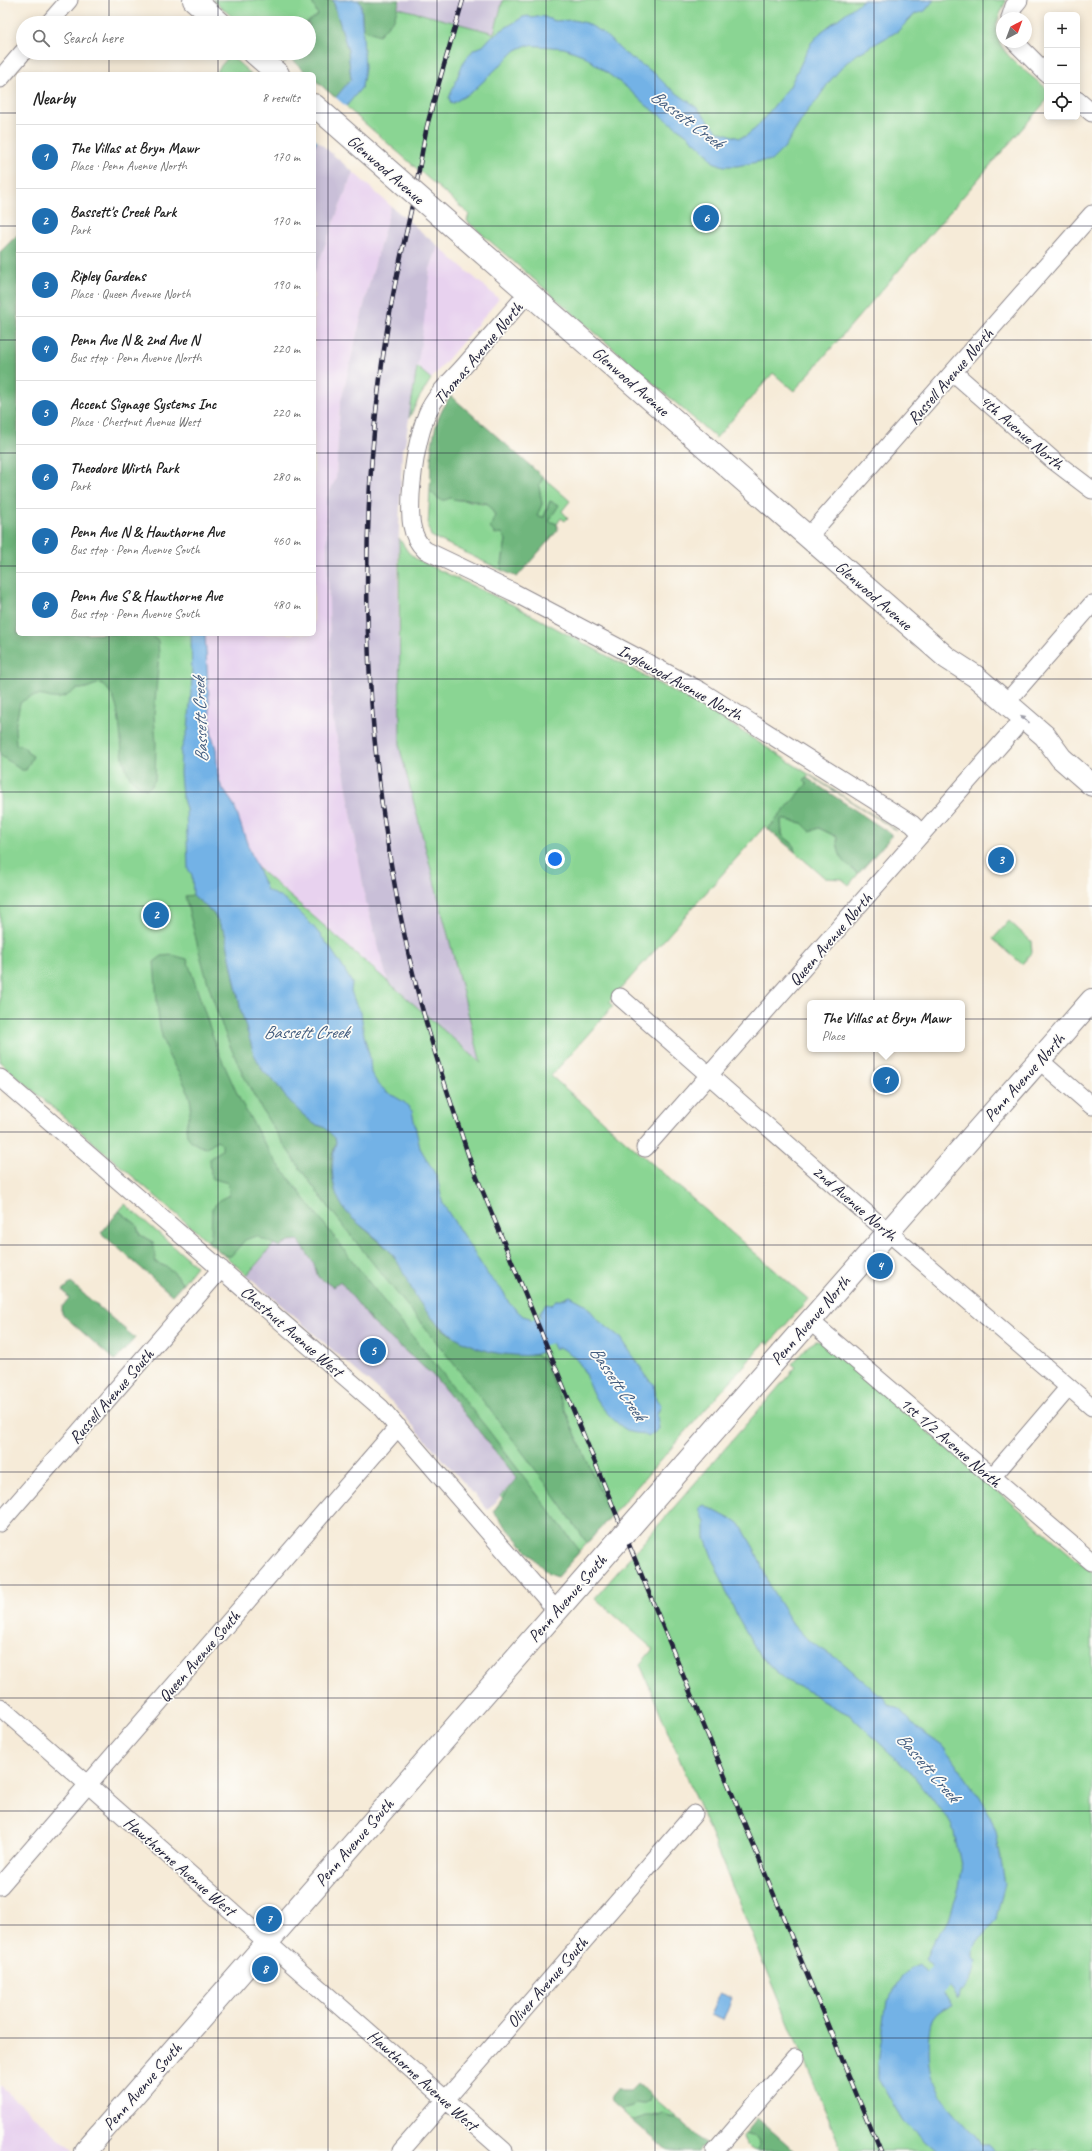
<!DOCTYPE html>
<meta charset="utf-8">
<style>
:root{--surface:#fff;--page:#f6f6f6;--text:#222;--muted:#767676;--line:#e0e0e0;--accent:#1f6fb2}
body{margin:0;font-family:Caveat,sans-serif;background:var(--page);color:var(--text)}
.controls{position:absolute;right:12px;top:12px;display:grid;overflow:hidden;border-radius:6px;box-shadow:0 2px 10px #0003}
.controls button{width:36px;height:36px;display:grid;place-items:center;padding:0;border:0;border-bottom:1px solid var(--line);background:var(--surface);color:var(--text);font:20px sans-serif}
.compass{position:absolute;left:996px;top:12px;width:36px;height:36px;border-radius:50%;background:var(--surface);box-shadow:0 2px 10px #0003;rotate:41deg}
.you{position:absolute;left:555px;top:859px;width:14px;height:14px;margin:-10px;border:3px solid #fff;border-radius:50%;background:#1a73e8;box-shadow:0 0 0 6px #1a73e833}
.badge{display:grid;place-items:center;width:26px;height:26px;border-radius:50%;background:var(--accent);color:#fff;font-size:13px;font-weight:700}
.pin{position:absolute;translate:-50% -50%;border:2px solid #fff;box-shadow:0 1px 4px #0006}
.popup{position:absolute;left:807px;top:1000px;width:158px;height:52px;box-sizing:border-box;display:grid;place-content:center;border-radius:6px;background:var(--surface);filter:drop-shadow(0 1px 3px #0005);font-size:13px;white-space:nowrap;color:var(--muted)}
.popup b{font-size:15px;color:var(--text)}
.popup::after{content:'';position:absolute;left:50%;top:100%;margin-left:-8px;border:8px solid transparent;border-top-color:var(--surface)}
.list{margin:0;padding:0;list-style:none}
h2{display:flex;justify-content:space-between;align-items:center;height:52px;margin:0;padding:0 16px;font-size:17px}
h2 small{font-size:13px;font-weight:400;color:var(--muted)}
.list li{display:grid;grid-template-columns:26px 1fr auto;gap:12px;align-items:center;box-sizing:border-box;height:64px;padding:0 16px;border-top:1px solid var(--line)}
.list b{display:block;font-size:15px;white-space:nowrap}
.list p{margin:0;font-size:13px;white-space:nowrap;color:var(--muted)}
.list em{font-size:13px;font-style:normal;color:var(--muted)}
.icon{flex:none;width:22px;height:22px;fill:none;stroke:currentColor;stroke-width:2;stroke-linecap:round;stroke-linejoin:round}
.map{position:relative;flex:none;width:1092px;height:2151px;overflow:hidden}
.search{position:absolute;background:var(--surface);box-shadow:0 2px 10px #0003;left:16px;top:16px;width:300px;height:44px;display:flex;align-items:center;gap:10px;box-sizing:border-box;padding:0 14px;border-radius:22px;color:var(--muted);font-size:15px}
.panel{position:absolute;background:var(--surface);box-shadow:0 2px 10px #0003;left:16px;top:72px;width:300px;height:564px;border-radius:6px}
.map>svg:first-child{display:block}
.built{fill:#e8d2ef}
.industrial{fill:#c9bfd8}
.green{fill:#8ad593;stroke:#567c67}
.forest{fill:#6fb67d;stroke:#486c5c}
.water{fill:#73b2e6;stroke:#4a6a90}
.pier{fill:#f6ebd8}
.lines{fill:none;stroke-linecap:round;stroke-linejoin:round}
.river{stroke:#73b2e6;stroke-width:28}
.street-casing{stroke:#8c868a;stroke-width:19}
.secondary-casing{stroke:#8c868a;stroke-width:24}
.street{stroke:#fff;stroke-width:17}
.secondary{stroke:#fff;stroke-width:22}
.rail-casing{stroke:#22223b;stroke-width:4.5}
.rail{stroke:#fdfcf7;stroke-width:3;stroke-dasharray:9;stroke-linecap:butt}
.secondary-bridge-casing{stroke:#8c868a;stroke-width:24;stroke-linecap:butt}
.secondary-bridge{stroke:#fff;stroke-width:22}
.oneway{fill:#9c9ca7}
.grid{fill:none;stroke:#22223b;stroke-width:1;stroke-opacity:0.55}
.labels{text-anchor:middle;stroke-width:3.5;stroke-linejoin:round;paint-order:stroke}
.street-label{font-size:17px;fill:#22223b;stroke:#fdfcf7}
.water-label{font-size:18px;font-style:italic;fill:#425c7f;stroke:#fdfcf7}
</style>
<div class="map">
<svg width="1092" height="2151" viewBox="0 0 1092 2151">
<rect width="100%" height="100%" fill="#fdfcf7"/>
<filter id="ink" filterUnits="userSpaceOnUse"><feTurbulence type="fractalNoise" baseFrequency=".025" numOctaves="2"/><feDisplacementMap in="SourceGraphic" scale="8" xChannelSelector="R" yChannelSelector="G"/><feConvolveMatrix kernelMatrix="1 2 1 2 8 2 1 2 1" color-interpolation-filters="sRGB"/></filter>
<filter id="wash" filterUnits="userSpaceOnUse"><feTurbulence type="fractalNoise" baseFrequency=".012" numOctaves="4" result="noise"/><feDisplacementMap in="SourceGraphic" scale="16" xChannelSelector="R" yChannelSelector="G"/><feGaussianBlur stdDeviation="0.9" result="paint"/><feColorMatrix in="noise" values="0 0 0 0 0 0 0 0 0 0 0 0 0 0 0 0 0 1.4 0 .05"/><feComposite in="paint" operator="in"/></filter>
<g filter="url(#wash)">
<rect width="100%" height="100%" fill="#f6ebd8"/>
<!-- built -->
<path class="built" d="M 353,172 L 391,206 L 369,285 L 340,405 L 336,478 L 326,500 L 332,716 L 343,765 L 366,902 L 388,982 L 250,861 L 216,792 L 203,634 L 314,634 L 314,274 Z
M 438,246 L 499,299 L 431,379 L 417,367 L 430,269 Z
M 0,2086 L 74,2151 L 0,2151 Z"/>
<!-- industrial -->
<path class="industrial" d="M 369,0 L 503,0 L 494,33 Z
M 315,139 L 353,172 L 314,274 L 314,140 Z
M 391,206 L 438,246 L 430,269 L 423,330 L 405,444 L 402,449 L 398,556 L 400,749 L 482,1064 L 388,982 L 366,902 L 343,765 L 332,716 L 326,500 L 336,478 L 340,405 L 369,285 Z
M 301,1213 L 340,1280 L 373,1323 L 435,1377 L 517,1478 L 488,1510 L 393,1403 L 247,1275 Z"/>
<!-- green -->
<path class="green" d="M 213,0 L 369,0 L 494,33 L 503,0 L 1005,0 L 1006,1 C 1002,10 996,20 996,31 C 997,53 1031,75 1047,89 L 1047,100 L 794,391 L 773,373 L 716,438 L 467,221 L 469,214 L 314,79 L 314,74 L 308,74 L 288,56 L 285,63 L 274,53 L 309,53 L 309,23 L 239,23 Z
M 230,55 L 251,74 L 214,74 Z
M 0,265 L 18,634 L 203,634 L 216,792 L 250,861 L 481,1063 L 400,749 L 399,538 L 408,552 L 416,559 L 513,605 L 713,713 L 896,830 L 809,775 L 804,781 L 808,784 L 768,829 L 765,826 L 609,1002 L 613,1006 L 551,1076 L 808,1299 L 769,1344 L 766,1341 L 573,1559 L 501,1496 L 517,1478 L 435,1377 L 373,1323 L 301,1213 L 247,1275 L 0,1062 Z
M 417,367 L 431,379 L 419,398 L 409,418 Z
M 543,477 L 570,501 L 562,511 L 568,518 L 565,521 L 561,518 L 557,524 L 549,521 L 550,501 L 544,517 L 536,516 L 542,504 L 539,486 Z
M 430,491 C 437,498 441,503 450,497 C 462,503 468,498 482,504 L 487,503 L 495,515 L 506,540 L 501,570 L 431,536 L 428,527 Z
M 781,819 L 802,823 L 810,831 L 819,828 L 837,837 C 837,856 844,862 858,874 L 849,885 L 842,879 L 825,878 L 795,852 L 793,844 L 782,835 Z
M 1009,921 L 1031,941 L 1032,953 L 1022,964 L 993,939 Z
M 125,1204 L 196,1266 L 182,1284 C 175,1272 170,1267 156,1263 L 153,1242 L 140,1235 L 136,1224 L 119,1211 Z
M 816,1341 L 824,1342 L 1092,1573 L 1092,2151 L 842,2151 L 640,1664 L 653,1649 L 595,1598 L 796,1367 L 792,1364 L 808,1346 Z
M 651,2095 L 677,2118 L 654,2115 L 633,2121 L 621,2110 L 632,2107 L 636,2103 L 642,2104 Z
M 745,2133 L 757,2136 L 759,2143 L 758,2151 C 750,2151 744,2143 743,2135 Z"/>
<!-- forest -->
<path class="forest" d="M 311,0 L 333,0 L 348,51 L 351,79 L 336,98 L 314,79 L 314,74 L 308,74 L 288,56 L 287,59 L 281,53 L 309,53 L 309,23 L 306,23 L 318,15 Z
M 358,0 L 400,0 L 394,19 L 379,35 L 363,29 L 361,4 Z
M 18,234 L 18,634 L 142,634 L 146,636 L 151,635 L 158,641 L 159,655 L 154,715 L 156,743 L 155,780 L 151,786 L 146,789 C 105,775 135,707 101,683 C 92,685 86,690 76,689 C 50,712 46,683 20,703 L 15,728 L 16,744 L 25,747 L 28,753 L 33,756 L 26,770 L 21,770 L 0,755 L 0,252 Z
M 451,396 L 543,477 L 539,486 L 542,504 L 537,516 L 544,517 L 550,501 L 559,505 L 549,521 L 557,524 L 558,530 L 517,577 L 501,570 L 506,540 L 502,533 L 495,534 L 490,528 L 495,515 L 487,503 C 480,504 477,500 471,500 C 463,499 458,501 450,498 C 441,503 437,498 430,491 C 432,455 428,427 451,396 Z
M 807,778 L 891,834 L 891,837 L 858,874 C 843,861 838,858 837,837 L 819,828 L 810,831 L 802,823 L 781,819 L 782,835 L 793,844 L 795,852 L 768,829 L 807,784 L 804,781 Z
M 193,895 L 214,914 L 225,933 L 241,1011 L 263,1071 L 276,1083 L 284,1095 L 314,1124 L 324,1127 L 335,1138 L 336,1142 L 331,1159 L 331,1171 L 335,1190 L 351,1217 L 389,1250 L 401,1266 L 415,1295 L 429,1315 L 440,1327 L 451,1335 L 494,1352 L 535,1355 L 543,1359 L 611,1516 L 587,1543 C 524,1448 451,1361 380,1272 C 324,1202 266,1131 231,1048 C 210,999 198,947 185,896 Z
M 172,955 L 187,959 L 217,1049 L 240,1100 L 271,1155 L 379,1295 L 486,1427 L 580,1551 L 557,1577 L 548,1574 L 493,1512 L 517,1478 L 435,1377 L 373,1323 L 340,1281 L 333,1287 L 318,1277 L 313,1262 L 298,1240 L 289,1241 L 280,1247 L 256,1236 L 245,1240 L 231,1256 L 225,1256 L 208,1242 L 211,1236 L 212,1208 L 221,1199 L 229,1195 L 228,1183 L 211,1178 L 210,1158 L 222,1150 L 222,1144 L 217,1140 L 206,1148 C 197,1145 190,1143 187,1134 C 183,1122 194,1112 190,1099 C 186,1082 174,1068 167,1052 C 156,1025 157,991 154,962 L 162,956 Z
M 119,1211 L 136,1224 L 140,1235 L 153,1242 L 156,1263 C 170,1267 175,1272 182,1284 L 172,1295 L 101,1233 Z
M 71,1283 L 135,1338 L 115,1361 L 62,1314 L 62,1307 L 69,1298 L 63,1290 Z
M 637,2083 L 651,2095 L 649,2101 L 642,2104 L 636,2103 L 632,2107 L 621,2110 L 612,2102 L 611,2096 L 616,2090 L 630,2090 Z
M 664,2113 L 668,2117 L 677,2118 L 707,2145 L 700,2148 L 698,2151 L 668,2151 L 633,2121 L 646,2116 L 658,2116 Z
M 757,2118 L 795,2151 L 758,2151 L 759,2143 L 757,2136 L 745,2133 Z"/>
<!-- water -->
<path class="water" d="M 333,0 L 358,0 L 361,4 L 365,68 L 362,87 L 314,146 L 314,124 L 351,79 L 348,51 Z
M 863,0 L 934,0 L 925,11 L 915,14 L 898,31 L 854,56 L 845,64 L 829,82 L 815,103 L 808,110 L 784,148 L 771,161 L 762,161 L 737,166 L 724,166 L 713,162 L 707,153 L 686,134 L 647,106 L 626,87 L 583,55 L 564,48 L 527,45 L 516,50 L 472,92 L 451,104 L 449,98 L 463,63 L 469,55 L 474,49 L 483,46 L 492,36 L 523,17 L 528,16 L 532,18 L 542,16 L 555,21 L 573,20 L 586,23 L 602,32 L 624,53 L 654,73 L 667,86 L 696,107 L 718,131 L 739,138 L 746,136 L 756,128 L 790,86 L 811,43 L 821,32 Z
M 191,634 L 205,634 L 211,732 L 216,749 L 218,776 L 221,786 L 234,805 L 248,846 L 267,890 C 304,907 333,949 352,983 L 351,991 L 356,1005 L 361,1012 L 364,1035 L 370,1058 L 371,1073 L 378,1084 L 387,1092 L 404,1102 L 412,1111 L 420,1148 L 437,1177 L 443,1204 L 488,1275 L 503,1291 L 509,1303 L 523,1316 L 530,1318 L 544,1351 C 531,1358 517,1355 503,1354 C 465,1349 434,1327 415,1295 C 406,1280 401,1264 389,1250 C 378,1238 364,1229 352,1218 C 331,1198 329,1169 336,1142 L 335,1138 L 324,1127 L 314,1124 L 300,1112 L 284,1095 L 276,1083 L 263,1071 L 254,1054 L 241,1011 L 225,933 L 214,914 L 193,895 L 192,875 L 188,869 L 186,809 L 182,796 L 180,773 L 181,750 L 188,730 L 192,679 Z
M 570,1296 L 585,1304 L 599,1321 L 621,1338 L 649,1380 L 654,1384 L 656,1399 L 661,1405 L 657,1415 L 659,1429 L 648,1437 C 643,1432 637,1434 631,1432 C 620,1428 608,1414 601,1406 C 583,1385 590,1360 558,1347 L 554,1349 L 539,1313 L 546,1304 L 551,1305 L 556,1300 L 561,1300 Z
M 704,1505 L 730,1519 L 735,1520 L 740,1524 L 755,1550 L 772,1591 L 793,1624 L 808,1640 L 842,1662 L 877,1693 L 884,1696 L 890,1705 L 899,1709 L 917,1728 L 945,1748 L 980,1798 L 989,1813 L 996,1831 L 1005,1884 L 996,1918 L 972,1950 L 972,1958 L 976,1961 C 975,1974 969,1985 959,1993 L 958,1999 L 925,1959 L 934,1940 L 949,1920 L 959,1887 L 962,1870 L 954,1832 L 948,1819 L 912,1774 L 850,1715 L 822,1701 L 812,1693 L 785,1680 L 760,1656 L 736,1614 L 714,1562 L 705,1538 L 705,1522 L 699,1508 Z
M 919,1965 L 953,2005 C 946,2007 938,2011 934,2017 C 926,2027 927,2067 932,2079 C 941,2087 941,2097 948,2106 C 959,2119 971,2130 981,2144 L 988,2144 L 994,2151 L 937,2151 L 903,2121 L 878,2079 L 878,2063 L 887,2001 L 903,1976 L 910,1969 Z
M 720,1993 L 732,1998 L 723,2020 L 711,2015 Z"/>
<!-- pier -->
<path class="pier" d="M 335,97 L 348,108 L 319,143 L 314,138 L 314,121 Z"/>
<g class="lines">
<!-- river -->
<path class="river" d="M 501,1328 L 524,1337 C 550,1329 556,1323 582,1335
M 913,2014 L 919,2002 L 947,1967 L 960,1944"/>
</g>
</g>
<g filter="url(#ink)">
<g class="lines">
<!-- street casing -->
<g class="street-casing">
<path id="street" d="M 1010,18 L 1014,6 L 1019,0
M 49,23 L 69,0
M 1015,42 L 1047,74
M 0,79 L 23,52
M 1077,100 L 1092,113
M 528,293 C 507,317 487,340 466,364 C 453,379 435,395 427,414 C 417,439 413,467 411,494 C 410,515 409,535 425,550 L 513,592 L 701,691 L 912,824 L 922,834
M 953,372 L 1054,461 L 1092,490
M 808,537 L 1092,214
M 1006,703 L 1092,604
M 620,997 L 874,1220 L 1092,1407
M 1039,1060 L 1092,1106
M 0,1078 L 381,1408 L 556,1610
M 645,1148 L 1014,729
M 810,1321 L 1092,1562
M 992,1477 L 1069,1387
M 0,1523 L 221,1269
M 0,1707 L 504,2151
M 0,1886 L 398,1427
M 401,2151 L 694,1814
M 715,2151 L 795,2058"/>
</g>
<!-- secondary casing -->
<g class="secondary-casing">
<path id="secondary" d="M 194,0 L 220,23
M 254,53 L 278,74
M 314,105 L 355,141
M 461,234 L 947,658 L 975,676 L 1045,736 L 1061,758 L 1092,785
M 781,1354 L 1092,1000
M 85,2151 L 624,1534"/>
</g>
<!-- street -->
<use href="#street" class="street"/>
<!-- secondary -->
<use href="#secondary" class="secondary"/>
<!-- rail casing -->
<g class="rail-casing">
<path id="rail" d="M 463,0 C 451,42 438,84 427,126 C 422,149 419,173 414,196 C 407,231 398,266 392,301 C 353,516 361,740 408,952 C 424,1024 448,1094 471,1163 L 880,2151"/>
</g>
<!-- rail -->
<use href="#rail" class="rail"/>
<!-- secondary-bridge casing -->
<g class="secondary-bridge-casing">
<path id="secondary-bridge" d="M 355,141 L 461,234
M 624,1534 L 781,1354"/>
</g>
<!-- secondary-bridge -->
<use href="#secondary-bridge" class="secondary-bridge"/>
</g>
<!-- one-way arrows -->
<defs><path id="oneway-solid" d="M-6-.8H1V-3.2L6.5 0L1 3.2V.8H-6Z"/></defs>
<use class="oneway" href="#oneway-solid" transform="translate(1025 719) rotate(-139)"/>
</g>
<!-- grid -->
<path class="grid" d="M 109,0 L 109,23M 218,0 L 218,23M 328,0 L 328,2151M 437,0 L 437,2151M 546,0 L 546,2151M 655,0 L 655,2151M 764,0 L 764,2151M 874,0 L 874,2151M 983,0 L 983,2151M 109,53 L 109,74M 218,53 L 218,74M 0,113 L 18,113M 314,113 L 1047,113M 1077,113 L 1092,113M 0,226 L 18,226M 314,226 L 1092,226M 0,340 L 18,340M 314,340 L 1092,340M 0,453 L 18,453M 314,453 L 1092,453M 0,566 L 18,566M 314,566 L 1092,566M 109,634 L 109,2151M 218,634 L 218,2151M 0,679 L 1092,679M 0,792 L 1092,792M 0,906 L 1092,906M 0,1019 L 1092,1019M 0,1132 L 1092,1132M 0,1245 L 1092,1245M 0,1359 L 1092,1359M 0,1472 L 1092,1472M 0,1585 L 1092,1585M 0,1698 L 1092,1698M 0,1811 L 1092,1811M 0,1925 L 1092,1925M 0,2038 L 1092,2038"/>
<g class="labels">
<!-- street labels -->
<g class="street-label">
<text transform="translate(386 169) rotate(41)" y="6">Glenwood Avenue</text>
<text transform="translate(478 353) rotate(-50)" y="6">Thomas Avenue North</text>
<text transform="translate(950 376) rotate(-49)" y="6">Russell Avenue North</text>
<text transform="translate(631 381) rotate(41)" y="6">Glenwood Avenue</text>
<text transform="translate(1022 432) rotate(41)" y="6">4th Avenue North</text>
<text transform="translate(874 595) rotate(41)" y="6">Glenwood Avenue</text>
<text transform="translate(680 682) rotate(29)" y="6">Inglewood Avenue North</text>
<text transform="translate(830 939) rotate(-49)" y="6">Queen Avenue North</text>
<text transform="translate(1024 1077) rotate(-48)" y="6">Penn Avenue North</text>
<text transform="translate(855 1203) rotate(41)" y="6">2nd Avenue North</text>
<text transform="translate(810 1320) rotate(-49)" y="6">Penn Avenue North</text>
<text transform="translate(292 1331) rotate(41)" y="6">Chestnut Avenue West</text>
<text transform="translate(111 1396) rotate(-49)" y="6">Russell Avenue South</text>
<text transform="translate(951 1442) rotate(41)" y="6">1st 1/2 Avenue North</text>
<text transform="translate(567 1598) rotate(-49)" y="6">Penn Avenue South</text>
<text transform="translate(199 1656) rotate(-49)" y="6">Queen Avenue South</text>
<text transform="translate(354 1842) rotate(-49)" y="6">Penn Avenue South</text>
<text transform="translate(180 1866) rotate(41)" y="6">Hawthorne Avenue West</text>
<text transform="translate(547 1982) rotate(-49)" y="6">Oliver Avenue South</text>
<text transform="translate(423 2080) rotate(42)" y="6">Hawthorne Avenue West</text>
<text transform="translate(142 2086) rotate(-49)" y="6">Penn Avenue South</text>
</g>
<!-- water labels -->
<g class="water-label">
<text transform="translate(687 119) rotate(37)" y="6">Bassett Creek</text>
<text transform="translate(200 720) rotate(-92)" y="6">Bassett Creek</text>
<text x="306" y="1038">Bassett Creek</text>
<text transform="translate(618 1383) rotate(56)" y="6">Bassett Creek</text>
<text transform="translate(928 1767) rotate(49)" y="6">Bassett Creek</text>
</g>
</g>
</svg>
<div class="controls">
<button>+</button>
<button>−</button>
<button><svg class="icon" aria-label="locate" viewBox="0 0 24 24"><circle cx="12" cy="12" r="6"/><path d="M12 2v4M12 18v4M2 12h4M18 12h4"/></svg></button>
</div>
<svg class="compass" viewBox="-18 -18 36 36"><path d="M0-13l5 13h-10z" fill="#e53935"/><path d="M0 13l5-13h-10z" fill="#767676"/></svg>
<div class="you"></div>
<div class="pin badge" style="left:886px;top:1080px">1</div>
<div class="popup"><b>The Villas at Bryn Mawr</b>Place</div>
<div class="pin badge" style="left:156px;top:915px">2</div>
<div class="pin badge" style="left:1001px;top:860px">3</div>
<div class="pin badge" style="left:880px;top:1266px">4</div>
<div class="pin badge" style="left:373px;top:1351px">5</div>
<div class="pin badge" style="left:706px;top:218px">6</div>
<div class="pin badge" style="left:269px;top:1919px">7</div>
<div class="pin badge" style="left:265px;top:1969px">8</div>
<div class="search"><svg class="icon" aria-label="search" viewBox="0 0 24 24"><circle cx="10" cy="10" r="6"/><path d="M15 15l6 6"/></svg>Search here</div>
<section class="panel">
<h2>Nearby<small>8 results</small></h2>
<ul class="list">
<li><span class="badge">1</span><div><b>The Villas at Bryn Mawr</b><p>Place · Penn Avenue North</p></div><em>170 m</em></li>
<li><span class="badge">2</span><div><b>Bassett's Creek Park</b><p>Park</p></div><em>170 m</em></li>
<li><span class="badge">3</span><div><b>Ripley Gardens</b><p>Place · Queen Avenue North</p></div><em>190 m</em></li>
<li><span class="badge">4</span><div><b>Penn Ave N &amp; 2nd Ave N</b><p>Bus stop · Penn Avenue North</p></div><em>220 m</em></li>
<li><span class="badge">5</span><div><b>Accent Signage Systems Inc</b><p>Place · Chestnut Avenue West</p></div><em>220 m</em></li>
<li><span class="badge">6</span><div><b>Theodore Wirth Park</b><p>Park</p></div><em>280 m</em></li>
<li><span class="badge">7</span><div><b>Penn Ave N &amp; Hawthorne Ave</b><p>Bus stop · Penn Avenue South</p></div><em>460 m</em></li>
<li><span class="badge">8</span><div><b>Penn Ave S &amp; Hawthorne Ave</b><p>Bus stop · Penn Avenue South</p></div><em>480 m</em></li>
</ul>
</section>
</div>
